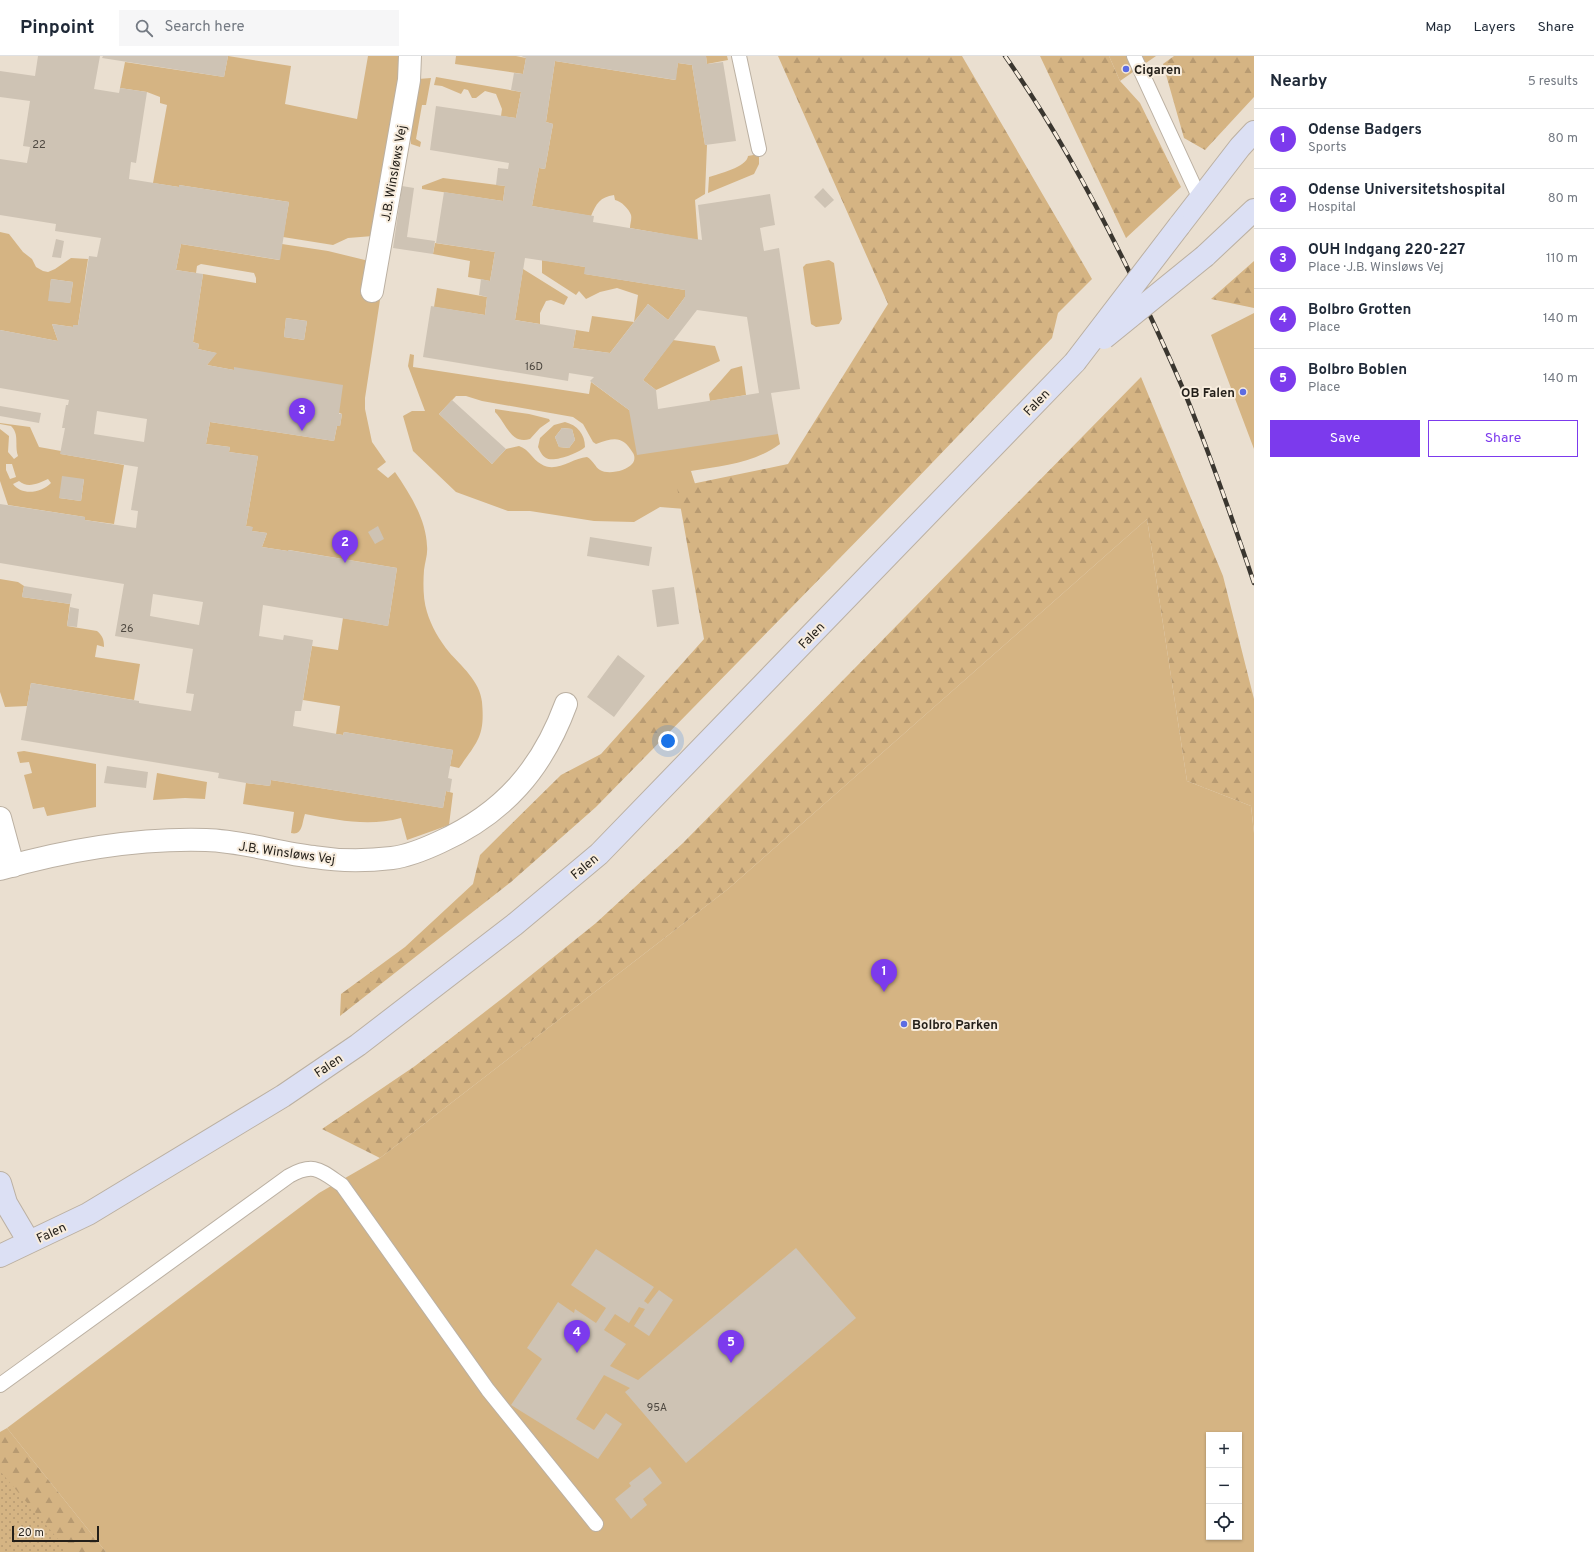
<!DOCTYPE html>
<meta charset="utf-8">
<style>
:root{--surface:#fff;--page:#f6f6f7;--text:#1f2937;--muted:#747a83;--line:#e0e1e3;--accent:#7c3aed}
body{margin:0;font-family:Overpass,sans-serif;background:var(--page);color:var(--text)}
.controls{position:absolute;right:12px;bottom:12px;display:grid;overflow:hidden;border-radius:0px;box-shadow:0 1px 3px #0004}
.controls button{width:36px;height:36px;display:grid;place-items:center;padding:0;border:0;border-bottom:1px solid var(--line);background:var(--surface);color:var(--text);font:20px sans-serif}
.scale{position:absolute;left:12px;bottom:10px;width:87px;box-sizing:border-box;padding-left:4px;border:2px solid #231f19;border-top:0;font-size:11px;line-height:14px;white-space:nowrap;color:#231f19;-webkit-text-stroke:3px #f7ecdd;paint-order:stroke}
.you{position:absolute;left:668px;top:685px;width:14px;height:14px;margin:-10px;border:3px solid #fff;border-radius:50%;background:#1a73e8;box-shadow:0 0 0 6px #1a73e833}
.badge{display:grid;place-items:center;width:26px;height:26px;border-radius:50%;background:var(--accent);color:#fff;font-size:13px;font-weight:700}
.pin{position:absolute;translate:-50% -33px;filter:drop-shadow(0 1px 2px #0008)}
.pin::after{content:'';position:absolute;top:21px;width:14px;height:12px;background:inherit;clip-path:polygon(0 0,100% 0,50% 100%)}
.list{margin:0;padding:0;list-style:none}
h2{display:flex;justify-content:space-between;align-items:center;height:52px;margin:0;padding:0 16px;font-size:17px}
h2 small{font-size:13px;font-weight:400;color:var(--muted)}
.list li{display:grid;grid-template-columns:26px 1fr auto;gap:12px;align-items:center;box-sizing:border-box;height:60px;padding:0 16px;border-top:1px solid var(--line)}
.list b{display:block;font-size:15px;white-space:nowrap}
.list p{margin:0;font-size:13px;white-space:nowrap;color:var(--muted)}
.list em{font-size:13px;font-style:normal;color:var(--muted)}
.actions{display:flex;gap:8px;padding:12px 16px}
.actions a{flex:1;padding:9px 0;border:1px solid var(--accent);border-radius:0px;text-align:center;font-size:14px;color:var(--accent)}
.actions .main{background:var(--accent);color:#fff}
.icon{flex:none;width:22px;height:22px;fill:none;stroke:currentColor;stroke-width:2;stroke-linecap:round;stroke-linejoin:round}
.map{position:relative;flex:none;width:1254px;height:1496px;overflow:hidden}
header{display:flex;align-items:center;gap:24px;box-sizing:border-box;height:56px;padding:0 20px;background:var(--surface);border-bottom:1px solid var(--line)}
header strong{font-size:19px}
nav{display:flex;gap:22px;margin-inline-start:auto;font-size:14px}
.search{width:280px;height:36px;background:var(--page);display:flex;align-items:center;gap:10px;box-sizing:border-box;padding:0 14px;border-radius:0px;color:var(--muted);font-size:15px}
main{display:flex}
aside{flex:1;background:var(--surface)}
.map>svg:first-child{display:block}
.grass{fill:#d5b483;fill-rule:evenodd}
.forest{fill:url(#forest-firs)}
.garden{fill:url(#garden-dots)}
.building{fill:#cec3b4;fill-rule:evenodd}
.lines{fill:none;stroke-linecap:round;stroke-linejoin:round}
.lane-casing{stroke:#bbb0a2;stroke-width:16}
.street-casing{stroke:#bbb0a2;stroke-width:24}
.secondary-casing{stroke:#bbb0a2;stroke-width:24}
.lane{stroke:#fff;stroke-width:14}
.street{stroke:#fff;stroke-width:22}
.secondary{stroke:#dce0f4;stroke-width:22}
.rail-casing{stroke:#3a362f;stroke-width:4.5}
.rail{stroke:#f7ecdd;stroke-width:3;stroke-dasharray:9;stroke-linecap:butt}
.secondary-bridge-casing{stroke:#bbb0a2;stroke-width:24;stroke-linecap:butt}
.secondary-bridge{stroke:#dce0f4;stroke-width:22}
.poi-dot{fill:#5c6ce3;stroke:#f7ecdd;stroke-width:1.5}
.labels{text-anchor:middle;stroke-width:4;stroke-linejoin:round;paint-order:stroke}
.number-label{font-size:11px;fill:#4e4840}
.poi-label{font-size:13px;font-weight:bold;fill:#231f19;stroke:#f7ecdd;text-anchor:start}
.street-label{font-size:13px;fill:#231f19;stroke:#f7ecdd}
</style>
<header>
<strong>Pinpoint</strong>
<div class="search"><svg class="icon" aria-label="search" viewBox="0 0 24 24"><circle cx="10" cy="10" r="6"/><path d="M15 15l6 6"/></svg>Search here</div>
<nav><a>Map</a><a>Layers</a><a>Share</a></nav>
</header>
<main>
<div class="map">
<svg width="1254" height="1496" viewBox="0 0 1254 1496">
<defs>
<pattern id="forest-firs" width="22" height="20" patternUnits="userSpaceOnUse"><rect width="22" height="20" fill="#d5b483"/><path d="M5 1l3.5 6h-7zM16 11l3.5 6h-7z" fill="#b79a71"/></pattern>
<pattern id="garden-dots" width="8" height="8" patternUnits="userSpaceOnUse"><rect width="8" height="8" fill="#d5b483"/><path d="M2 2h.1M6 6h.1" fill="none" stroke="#b79a71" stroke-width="1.8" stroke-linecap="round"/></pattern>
</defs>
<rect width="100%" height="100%" fill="#eadfd0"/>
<!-- grass -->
<path class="grass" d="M 228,0 L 291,10 L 285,48 L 357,63 L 368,0 L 400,0 L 399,22 L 386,90 L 373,180 L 348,182 L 333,189 L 283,181 L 289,146 L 179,129 L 179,131 L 153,127 L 167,49 L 160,47 L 160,41 L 147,36 L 120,32 L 125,6 L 224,21 Z
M 456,0 L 516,0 L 526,2 L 523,18 L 455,8 Z
M 706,0 L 727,0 L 728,4 L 707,8 Z
M 1109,0 L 1156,0 L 1120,25 Z
M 555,5 L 675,24 L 678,7 L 692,9 L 705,89 L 707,89 L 705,138 L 695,144 L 698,184 L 630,172 C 630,168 632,163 631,159 C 629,153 621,145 615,144 L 614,139 C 600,141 596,148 591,160 L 532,150 L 539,112 L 545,113 L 553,68 L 546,66 Z
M 436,21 L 521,36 L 516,62 L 501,60 L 502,53 L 496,38 L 485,35 L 476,42 L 472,42 L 468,34 L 464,33 L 461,38 L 442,30 L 434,29 Z
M 431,22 L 426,49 L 422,49 L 416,83 L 421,86 L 420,91 L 411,88 L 410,82 L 418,23 Z
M 759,98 L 759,108 L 754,118 L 708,137 L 709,121 C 718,118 747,111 748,100 Z
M 443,122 L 505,130 L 503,145 L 422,133 L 422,130 Z
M 0,176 L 9,178 L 23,196 L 32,203 L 36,211 L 43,215 L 48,216 L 55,213 L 71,202 L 88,203 L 78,269 L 73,269 L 73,271 L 52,268 L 58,285 L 0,274 ZM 51,223 L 73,226 L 70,247 L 49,244 Z
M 435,187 L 495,196 L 490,225 L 468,221 L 470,205 L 433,198 Z
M 181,188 L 279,204 L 282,188 L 328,195 L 369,205 L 363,242 L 380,244 L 365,342 L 365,353 L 372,386 L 386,406 L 377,413 L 388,422 L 395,416 C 410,438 426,463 427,490 C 428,498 425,506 424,514 C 423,527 423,544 427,556 C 431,570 440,585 449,596 C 461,610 480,625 482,646 C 485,680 478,685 459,712 L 450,710 L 453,694 L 344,676 L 343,679 L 336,678 L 340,650 L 303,644 L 312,590 L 338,594 L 343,562 L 388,570 L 397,512 L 289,494 L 288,495 L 262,491 L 267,477 L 252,475 L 252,471 L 246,470 L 258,400 L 229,396 L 230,391 L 206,388 L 210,366 L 334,385 L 337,370 L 340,370 L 342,358 L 234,312 L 234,314 L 207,309 L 216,297 L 198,293 L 199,288 L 193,286 L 203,218 L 256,227 L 256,222 L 254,217 L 201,208 L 197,210 L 196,217 L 176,214 ZM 286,262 L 307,265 L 304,284 L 284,281 Z
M 542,204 L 585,211 L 585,218 L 685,234 L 685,241 L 668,264 L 648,248 L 610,297 L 573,292 L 576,274 L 589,276 L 592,260 L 634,266 L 638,239 L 617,232 L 600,236 L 586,243 L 579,235 L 576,239 L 542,217 Z
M 829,204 L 834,207 L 842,263 L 839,268 L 816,271 L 811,268 L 803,211 L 806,208 Z
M 523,213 L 568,241 L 564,249 L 551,244 L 546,245 L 540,257 L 540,268 L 515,264 Z
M 437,232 L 487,241 L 485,259 L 434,251 Z
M 1254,257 L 1254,393 L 1211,279 Z
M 673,284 L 715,290 L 720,305 L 656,334 L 643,324 Z
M 410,298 L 414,299 L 413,311 L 589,338 L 591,326 L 629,354 L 778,378 L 780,388 C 754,407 722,410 691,415 L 698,437 L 698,454 L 660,451 L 634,466 L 594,465 L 530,455 L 508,455 L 456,436 L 413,395 L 403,360 L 412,355 L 425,355 L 408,310 ZM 456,340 L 466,340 L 482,345 L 573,361 L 583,368 L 593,386 L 596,388 C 614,382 622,379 633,397 C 635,400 635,405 632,408 C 626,415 608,419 600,414 C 595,411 593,404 587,401 C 572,402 556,418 541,408 C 532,403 530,394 519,390 L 506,393 L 492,408 L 439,358 Z
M 742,310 L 746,339 L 710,345 L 709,338 L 731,313 Z
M 495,353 L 529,358 L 549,363 L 550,365 L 540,372 L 530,383 C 511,389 506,367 495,356 Z
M 565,366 C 577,369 585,378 585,391 C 579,397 553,407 546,402 C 542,400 540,395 538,391 L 540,382 L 554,369 ZM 562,372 L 572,373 L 575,384 L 569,392 L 559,391 L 555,381 Z
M 0,367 L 30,371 L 39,391 L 61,395 L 61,398 L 124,409 L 114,468 L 85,464 L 85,461 L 8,449 L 0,425 L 0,373 L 9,380 L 8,396 L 14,403 L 18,400 C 14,389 20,379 11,370 L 0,368 ZM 6,408 L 12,408 L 16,421 L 10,423 L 6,414 ZM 48,423 L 51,427 C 41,437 22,440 13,428 L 19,425 C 28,433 39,427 48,423 ZM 84,423 L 81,445 L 59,442 Z
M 1147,463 L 1187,725 L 1251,750 L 1254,777 L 1254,1496 L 106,1496 L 7,1372 L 319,1137 L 380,1102 L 728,833 ZM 1209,1379 L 1239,1379 L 1239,1481 L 1209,1481 Z
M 0,523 L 18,526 L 24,530 L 22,541 L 70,548 L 67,570 L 97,575 C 103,580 104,584 104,591 L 97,589 L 95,601 L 140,608 L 134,644 L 31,627 L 27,650 L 5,651 L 0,636 Z
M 24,695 L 96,708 L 96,751 L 47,760 L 44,751 L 33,753 L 24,719 L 32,717 L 29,706 L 20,707 L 17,696 Z
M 157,717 L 207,726 L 205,743 L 185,742 L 153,744 Z
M 271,724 L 443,752 L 446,735 L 453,737 L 449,769 L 407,784 L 401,762 C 369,771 337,764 305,758 C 302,766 303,780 291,777 L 294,756 L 243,748 L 246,727 L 270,730 Z"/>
<!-- forest -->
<path class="forest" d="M 778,0 L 962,0 L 1092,223 L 1058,257 L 1052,282 L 881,460 L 596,751 L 511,826 L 340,960 L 341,938 L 405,891 L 473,828 L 480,799 L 561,719 L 601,698 L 704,583 L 677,431 L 788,408 L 888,248 Z
M 1040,0 L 1109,0 L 1120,25 L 1140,47 L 1181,131 L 1126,182 Z
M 1174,0 L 1254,0 L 1254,41 L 1205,94 L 1184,82 L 1163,8 Z
M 1254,205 L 1254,252 L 1211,243 Z
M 1141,321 L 1223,520 L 1254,643 L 1254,777 L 1251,750 L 1187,725 L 1147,463 L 728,833 L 380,1102 L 322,1073 L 415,1010 L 504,941 L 596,867 L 683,787 Z
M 7,1372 L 106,1496 L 0,1496 L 0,1376 Z"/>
<!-- garden -->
<path class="garden" d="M 0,1415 L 69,1496 L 0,1496 Z"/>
<!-- building -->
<path class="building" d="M 38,0 L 100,0 L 94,33 L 119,37 L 120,32 L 147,36 L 136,107 L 131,106 L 129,123 L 179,131 L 179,129 L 289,146 L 280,204 L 181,188 L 176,214 L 203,218 L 193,286 L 199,288 L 198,293 L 217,297 L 207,309 L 234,314 L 234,311 L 343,329 L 339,358 L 342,358 L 340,370 L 337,370 L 334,385 L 210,366 L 206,388 L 230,391 L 229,396 L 258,400 L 246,470 L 253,471 L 252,475 L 267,477 L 262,491 L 288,495 L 288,494 L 397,512 L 388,570 L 263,549 L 259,580 L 283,584 L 284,579 L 313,584 L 301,655 L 295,655 L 293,670 L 343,679 L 344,676 L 453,694 L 448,722 L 452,723 L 450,736 L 446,735 L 443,752 L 271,724 L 270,730 L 246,727 L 218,722 L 219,717 L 21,684 L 31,627 L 139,645 L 139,647 L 191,655 L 194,638 L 186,637 L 193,593 L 115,580 L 124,528 L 0,507 L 0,448 L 85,461 L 85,464 L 136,472 L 138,455 L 131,454 L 138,411 L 60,398 L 65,372 L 62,372 L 66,349 L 68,349 L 69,344 L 0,332 L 0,274 L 58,285 L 52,268 L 73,271 L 73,269 L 78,269 L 89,200 L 97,201 L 101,182 L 55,175 L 56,168 L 0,159 L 0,103 L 27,107 L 30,91 L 23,90 L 30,45 L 0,41 L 0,15 L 35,20 ZM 97,355 L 147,363 L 144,386 L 94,378 ZM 153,538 L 203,546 L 199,569 L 150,560 Z
M 103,0 L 228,0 L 224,21 L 102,2 Z
M 521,0 L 706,0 L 707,8 L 723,6 L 736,85 L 705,89 L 692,9 L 678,7 L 676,24 L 555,5 L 546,66 L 553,68 L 545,113 L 539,112 L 532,150 L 594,160 L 593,166 L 702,184 L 698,149 L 770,138 L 775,169 L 760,172 L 764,195 L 779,192 L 800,333 L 771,337 L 778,378 L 637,399 L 629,354 L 590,325 L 594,321 L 569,317 L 568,325 L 423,301 L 431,250 L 485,259 L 487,241 L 479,239 L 481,223 L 490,225 L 495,196 L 436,187 L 444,136 L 503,145 L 505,130 L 496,129 L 498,112 L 508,113 L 509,107 L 430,94 L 436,50 L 516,62 L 521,36 L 511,34 L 514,17 L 523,18 L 526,2 ZM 525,202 L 585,211 L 584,218 L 685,234 L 685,241 L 668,264 L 648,248 L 610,297 L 573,292 L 576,274 L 515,264 ZM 697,254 L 747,261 L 759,337 L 658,353 L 656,334 L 643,324 Z
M 402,130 L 414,132 L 407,181 L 435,185 L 433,198 L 393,192 Z
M 823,132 L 834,144 L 825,152 L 814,141 Z
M 56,183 L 64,185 L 61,202 L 52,201 Z
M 51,223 L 73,226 L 70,247 L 48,245 Z
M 286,262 L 307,265 L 304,284 L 284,281 Z
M 452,344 L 506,393 L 492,408 L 439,358 Z
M 0,350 L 41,357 L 39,367 L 0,360 Z
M 562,372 L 572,373 L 575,384 L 569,392 L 559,391 L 555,381 Z
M 62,420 L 84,423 L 81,445 L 59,442 Z
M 378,470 L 384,483 L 375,488 L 368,476 Z
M 590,481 L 652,491 L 649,510 L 587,500 Z
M 24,530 L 72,538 L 70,548 L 22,541 Z
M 674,531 L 679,568 L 657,571 L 652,534 Z
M 70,551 L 79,553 L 77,571 L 67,570 Z
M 618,599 L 645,620 L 614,661 L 587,641 Z
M 107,710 L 148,716 L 146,732 L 104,727 Z
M 796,1192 L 856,1262 L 686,1407 L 625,1336 L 630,1332 L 604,1319 L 576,1363 L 594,1374 L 606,1357 L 622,1368 L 598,1403 L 511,1349 L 542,1303 L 527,1292 L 558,1246 L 574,1257 L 575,1253 L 596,1267 L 606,1252 L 571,1229 L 596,1193 L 654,1231 L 644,1245 L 648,1248 L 659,1234 L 673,1244 L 649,1280 L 634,1270 L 645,1253 L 639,1251 L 629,1267 L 615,1258 L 604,1274 L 626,1288 L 610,1310 L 638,1324 Z
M 650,1411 L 662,1427 L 643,1443 L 647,1449 L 631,1463 L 615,1443 L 631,1430 L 629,1427 Z"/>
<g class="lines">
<!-- lane casing -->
<g class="lane-casing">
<path id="lane" d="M 739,0 L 759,93
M 1134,0 L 1200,143
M 0,1329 L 289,1120 C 314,1106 320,1114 342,1129 L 488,1334 L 596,1468"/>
</g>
<!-- street casing -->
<g class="street-casing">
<path id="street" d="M 372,235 L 409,24 L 410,0
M 0,762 L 13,810
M 0,813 C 67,794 137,782 206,784 C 243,785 278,797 314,801 C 339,805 367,805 392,802 C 408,800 425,793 440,786 C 504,757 542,713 566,648"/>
</g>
<!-- secondary casing -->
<g class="secondary-casing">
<path id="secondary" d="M 1179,170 L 1240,91 L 1254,76
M 1205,200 L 1254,154
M 0,1127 L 6,1147 L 29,1186
M 0,1200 L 88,1158 L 283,1040 L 358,989 L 514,869 L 599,798 L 1075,306"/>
</g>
<!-- lane -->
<use href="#lane" class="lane"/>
<!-- street -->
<use href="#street" class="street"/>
<!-- secondary -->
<use href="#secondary" class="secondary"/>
<!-- rail casing -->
<g class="rail-casing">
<path id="rail" d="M 1005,0 C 1057,74 1100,154 1139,236 C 1158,277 1178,318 1194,360 C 1216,415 1235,471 1254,527"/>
</g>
<!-- rail -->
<use href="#rail" class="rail"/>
<!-- secondary-bridge casing -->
<g class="secondary-bridge-casing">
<path id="secondary-bridge" d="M 1104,282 L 1205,200
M 1075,306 L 1179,170"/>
</g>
<!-- secondary-bridge -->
<use href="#secondary-bridge" class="secondary-bridge"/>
</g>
<!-- markers -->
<g class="poi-dot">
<circle cx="1126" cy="13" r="4"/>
<circle cx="1243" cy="336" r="4"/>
<circle cx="904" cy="968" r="4"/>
</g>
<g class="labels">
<!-- number labels -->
<g class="number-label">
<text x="39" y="92">22</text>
<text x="534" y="314">16D</text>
<text x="127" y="576">26</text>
<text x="657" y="1355">95A</text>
</g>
<!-- poi labels -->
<g class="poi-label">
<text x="1134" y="18">Cigaren</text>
<text x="1235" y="341" text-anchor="end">OB Falen</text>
<text x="912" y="973">Bolbro Parken</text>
</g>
<!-- street labels -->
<g class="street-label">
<text transform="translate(393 117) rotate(-80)" y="5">J.B. Winsløws Vej</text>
<text transform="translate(1036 346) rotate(-46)" y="5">Falen</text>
<text transform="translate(811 579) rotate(-46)" y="5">Falen</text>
<text transform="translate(287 796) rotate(8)" y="5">J.B. Winsløws Vej</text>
<text transform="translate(584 810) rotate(-40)" y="5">Falen</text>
<text transform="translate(328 1009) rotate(-34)" y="5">Falen</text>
<text transform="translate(51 1176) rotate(-25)" y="5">Falen</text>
</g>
</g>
</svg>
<div class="controls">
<button>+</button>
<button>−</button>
<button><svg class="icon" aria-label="locate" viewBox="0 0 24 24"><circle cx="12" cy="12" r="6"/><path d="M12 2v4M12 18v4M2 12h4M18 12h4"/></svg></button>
</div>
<div class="scale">20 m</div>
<div class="you"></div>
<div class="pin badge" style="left:884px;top:936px">1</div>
<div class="pin badge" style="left:345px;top:507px">2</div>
<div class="pin badge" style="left:302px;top:375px">3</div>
<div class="pin badge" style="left:577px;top:1297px">4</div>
<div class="pin badge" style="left:731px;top:1307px">5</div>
</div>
<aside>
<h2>Nearby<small>5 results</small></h2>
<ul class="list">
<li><span class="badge">1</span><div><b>Odense Badgers</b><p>Sports</p></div><em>80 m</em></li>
<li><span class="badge">2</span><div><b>Odense Universitetshospital</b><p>Hospital</p></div><em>80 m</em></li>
<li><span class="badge">3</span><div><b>OUH Indgang 220-227</b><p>Place · J.B. Winsløws Vej</p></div><em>110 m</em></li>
<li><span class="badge">4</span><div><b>Bolbro Grotten</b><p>Place</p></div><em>140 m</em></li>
<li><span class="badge">5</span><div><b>Bolbro Boblen</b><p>Place</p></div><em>140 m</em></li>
</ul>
<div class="actions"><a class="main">Save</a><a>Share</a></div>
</aside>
</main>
